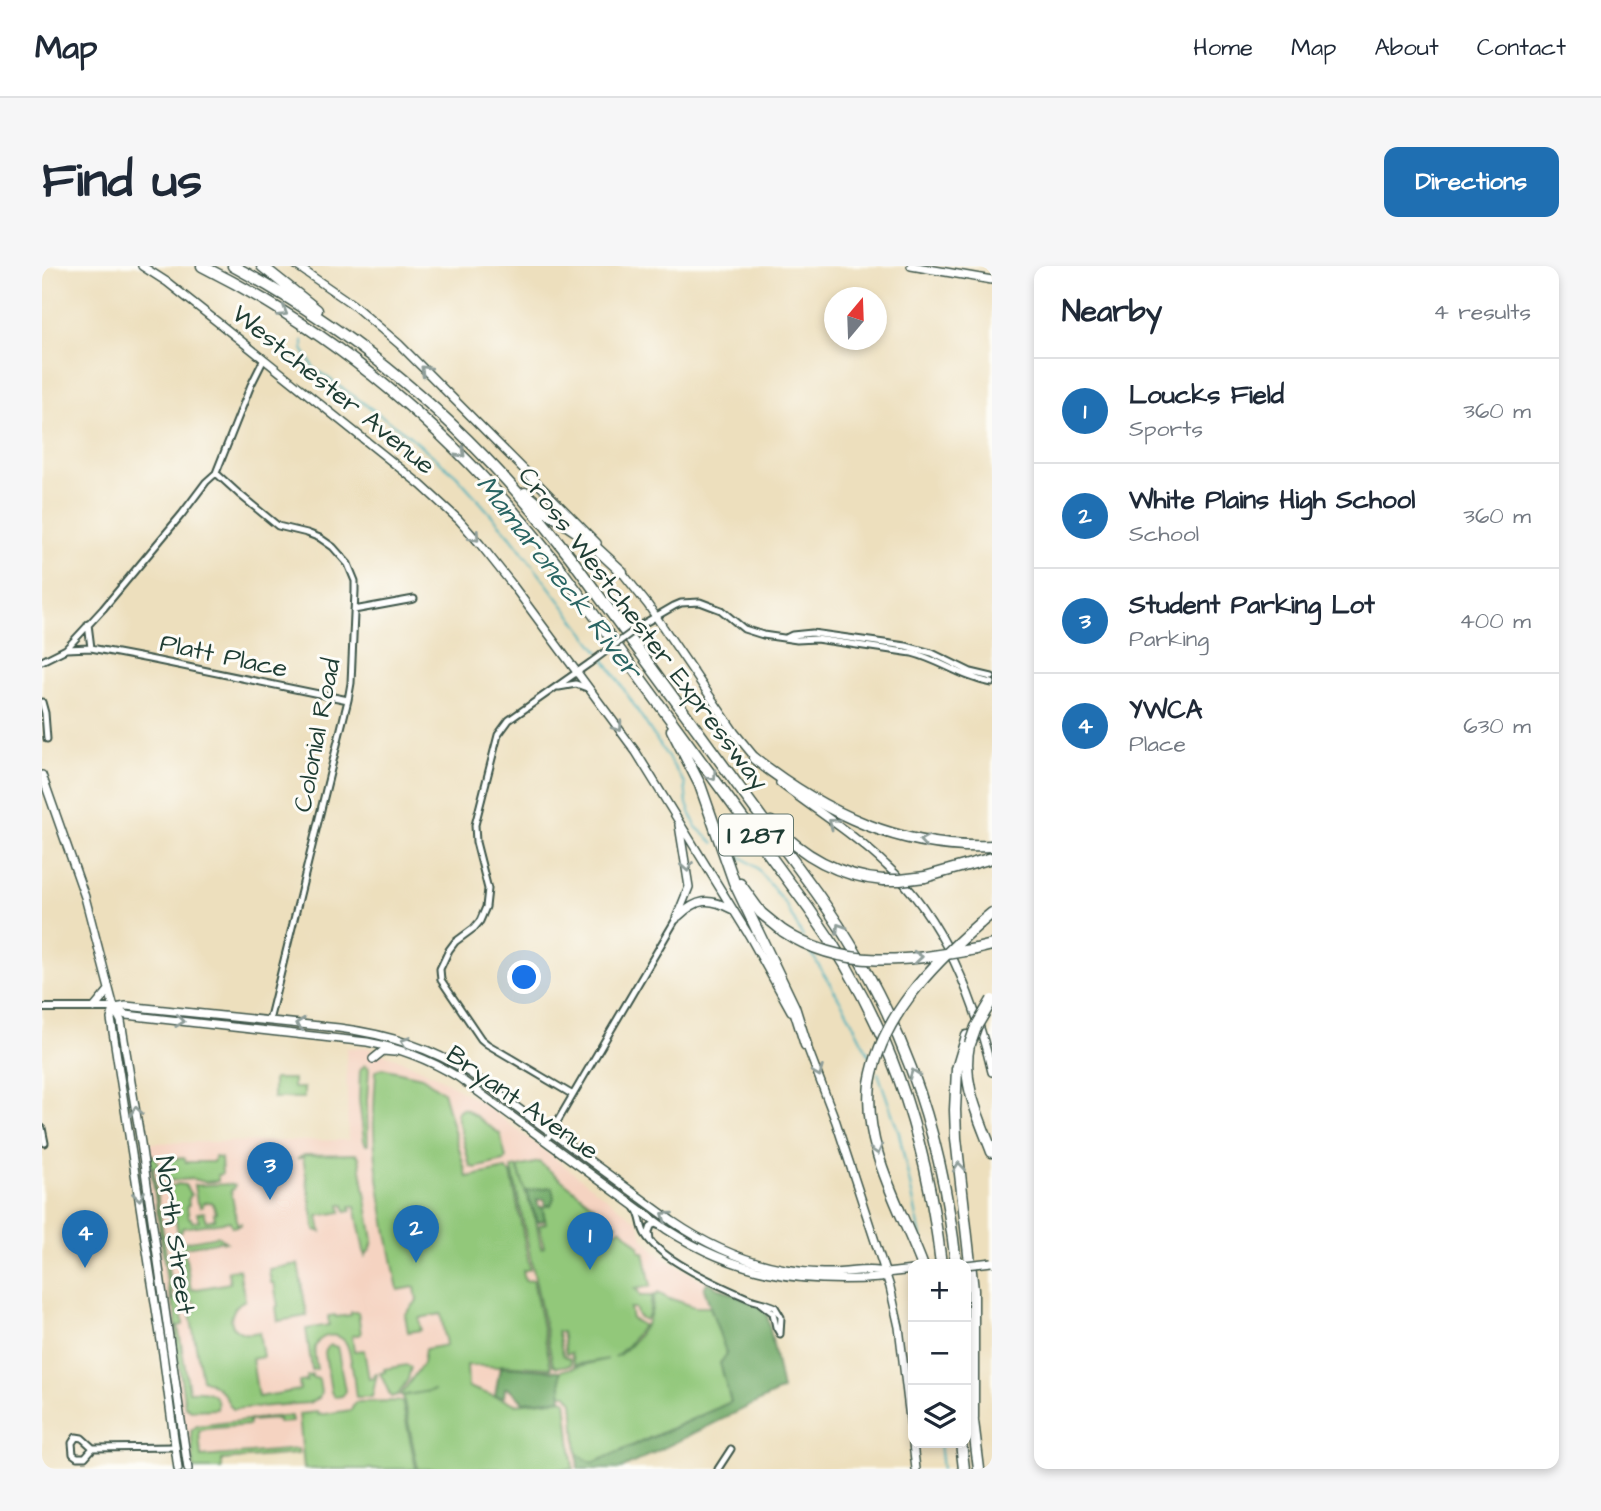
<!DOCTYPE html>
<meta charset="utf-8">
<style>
:root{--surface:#fff;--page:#f6f6f7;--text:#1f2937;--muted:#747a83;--line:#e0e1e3;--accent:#1f6fb2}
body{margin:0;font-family:"Architects Daughter",sans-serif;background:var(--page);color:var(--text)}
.controls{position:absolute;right:21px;bottom:21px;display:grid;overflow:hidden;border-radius:14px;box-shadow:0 4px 10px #0003}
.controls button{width:63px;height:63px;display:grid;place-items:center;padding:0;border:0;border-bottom:2px solid var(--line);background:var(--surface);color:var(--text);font:35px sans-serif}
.compass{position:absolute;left:782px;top:21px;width:63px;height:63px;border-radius:50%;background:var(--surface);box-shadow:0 4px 10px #0003;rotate:19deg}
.you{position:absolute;left:483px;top:712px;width:24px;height:24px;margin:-18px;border:5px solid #fff;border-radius:50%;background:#1a73e8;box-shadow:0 0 0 10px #1a73e833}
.badge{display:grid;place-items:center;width:46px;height:46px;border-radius:50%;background:var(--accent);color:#fff;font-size:23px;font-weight:700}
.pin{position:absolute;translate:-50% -58px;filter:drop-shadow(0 2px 4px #0008)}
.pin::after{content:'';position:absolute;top:37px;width:24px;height:21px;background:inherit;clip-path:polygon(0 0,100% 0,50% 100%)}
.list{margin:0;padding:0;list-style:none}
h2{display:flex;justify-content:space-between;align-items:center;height:91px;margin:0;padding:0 28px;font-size:30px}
h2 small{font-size:23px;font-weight:400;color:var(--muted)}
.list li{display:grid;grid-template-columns:46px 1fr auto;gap:21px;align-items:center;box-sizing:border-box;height:105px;padding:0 28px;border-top:2px solid var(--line)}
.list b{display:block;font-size:26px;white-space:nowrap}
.list p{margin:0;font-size:23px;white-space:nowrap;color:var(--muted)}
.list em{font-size:23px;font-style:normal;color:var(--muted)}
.icon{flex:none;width:38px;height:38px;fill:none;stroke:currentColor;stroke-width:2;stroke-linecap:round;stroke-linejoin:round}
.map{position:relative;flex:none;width:950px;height:1203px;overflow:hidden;border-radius:14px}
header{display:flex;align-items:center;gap:42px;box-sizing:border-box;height:98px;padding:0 35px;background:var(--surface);border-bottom:2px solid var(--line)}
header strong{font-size:33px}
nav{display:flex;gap:38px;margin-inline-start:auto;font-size:24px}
.intro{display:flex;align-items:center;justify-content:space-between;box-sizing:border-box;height:168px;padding:0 42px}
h1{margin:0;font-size:49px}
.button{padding:18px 32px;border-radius:14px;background:var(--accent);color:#fff;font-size:24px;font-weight:700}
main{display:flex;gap:42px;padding:0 42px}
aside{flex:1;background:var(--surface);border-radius:14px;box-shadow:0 4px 10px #0003}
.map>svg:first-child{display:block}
.built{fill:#f5d3c1}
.green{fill:#92c87a;stroke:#588257;stroke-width:2;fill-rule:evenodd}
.forest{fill:#75ac6a;stroke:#4a744f;stroke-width:2}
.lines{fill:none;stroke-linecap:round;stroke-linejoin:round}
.stream{stroke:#3faebb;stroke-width:2}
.minor-casing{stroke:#3e5549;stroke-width:9}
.tertiary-casing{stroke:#3e5549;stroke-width:10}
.secondary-casing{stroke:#3e5549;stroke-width:10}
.motorway-casing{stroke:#3e5549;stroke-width:13}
.minor{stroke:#fff;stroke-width:5}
.tertiary{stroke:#fff;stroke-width:6}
.secondary{stroke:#fff;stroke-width:7}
.motorway{stroke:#fff;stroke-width:10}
.minor-bridge-casing{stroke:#3e5549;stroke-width:9;stroke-linecap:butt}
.secondary-bridge-casing{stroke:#3e5549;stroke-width:10;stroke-linecap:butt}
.motorway-bridge-casing{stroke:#3e5549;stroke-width:13;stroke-linecap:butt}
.minor-bridge{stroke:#fff;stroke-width:5}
.secondary-bridge{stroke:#fff;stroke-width:7}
.motorway-bridge{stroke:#fff;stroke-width:10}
.oneway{stroke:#8f9e9a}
.labels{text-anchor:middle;stroke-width:6;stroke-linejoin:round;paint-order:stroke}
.shield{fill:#fdfcf7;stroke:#62766e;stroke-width:2}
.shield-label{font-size:24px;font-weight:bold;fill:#1f3d34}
.street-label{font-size:26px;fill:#1f3d34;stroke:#fdfcf7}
.water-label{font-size:28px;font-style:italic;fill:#2a6563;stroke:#fdfcf7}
</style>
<header>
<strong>Map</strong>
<nav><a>Home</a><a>Map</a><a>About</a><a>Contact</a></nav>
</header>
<div class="intro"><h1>Find us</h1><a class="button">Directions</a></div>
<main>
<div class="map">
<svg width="950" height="1203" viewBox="0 0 950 1203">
<rect width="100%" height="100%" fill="#fdfcf7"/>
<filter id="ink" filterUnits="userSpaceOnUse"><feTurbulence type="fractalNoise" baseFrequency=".0143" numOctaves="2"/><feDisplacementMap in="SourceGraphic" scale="14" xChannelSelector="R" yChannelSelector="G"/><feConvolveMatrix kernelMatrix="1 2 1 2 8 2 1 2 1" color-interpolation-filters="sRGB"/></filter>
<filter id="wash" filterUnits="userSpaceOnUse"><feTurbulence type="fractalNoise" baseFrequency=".00686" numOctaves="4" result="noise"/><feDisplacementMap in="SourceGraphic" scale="28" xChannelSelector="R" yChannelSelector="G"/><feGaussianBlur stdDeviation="1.57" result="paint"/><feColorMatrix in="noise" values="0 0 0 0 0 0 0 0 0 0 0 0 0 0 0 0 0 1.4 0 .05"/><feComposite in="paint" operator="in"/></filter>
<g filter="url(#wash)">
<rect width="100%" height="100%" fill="#eddfbd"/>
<!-- built -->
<path class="built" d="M 325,781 L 376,801 L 400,813 L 440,837 L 596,956 L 601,972 L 617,989 L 658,1013 L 705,1035 L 726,1131 L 579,1203 L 262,1203 L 260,1187 L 146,1197 L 99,877 L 306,874 L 304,782 Z"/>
<!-- green -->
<path class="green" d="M 323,799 L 326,801 L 327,804 L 325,834 L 326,879 L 324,879 L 322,875 L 317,834 L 318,804 Z
M 340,802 L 380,811 L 401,826 L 425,911 L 464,903 L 465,905 L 469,907 L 488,1003 L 481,1005 L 483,1015 L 491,1014 L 509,1102 L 459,1099 L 458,1101 L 425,1099 L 426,1121 L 474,1138 L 520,1133 L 524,1134 L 531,1203 L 376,1203 L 361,1130 L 393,1124 L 358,1130 L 381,1097 L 383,1083 L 404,1079 L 399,1048 L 377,1052 L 379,1064 L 366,1066 L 363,1049 L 375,1035 L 373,1021 L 356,1024 C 346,971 334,919 332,866 C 331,846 333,825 334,805 Z
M 231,813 L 251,813 L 251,822 L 262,822 L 262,832 L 231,832 Z
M 420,842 L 425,844 L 458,868 L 464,892 L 462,895 L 433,902 L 428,900 L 415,850 L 415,846 Z
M 107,887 C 113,891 116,892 116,900 L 111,901 L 131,1034 L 137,1033 L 141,1055 L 141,1059 L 136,1060 L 147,1125 C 160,1124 179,1125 175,1143 L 149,1144 L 143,1140 L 134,1079 L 134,1049 L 126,1023 Z
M 314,888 L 317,891 L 331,974 L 329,982 L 323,990 L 313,940 L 308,940 L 309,945 L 304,946 L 302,939 L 298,939 L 299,946 L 276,950 L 279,966 L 273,964 L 261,891 L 255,893 L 262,889 Z
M 173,891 L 179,892 L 180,908 L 176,909 L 176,915 L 163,916 L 151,913 L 125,915 L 124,900 L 131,893 L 142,892 L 144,896 L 171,896 Z
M 497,896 L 575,958 L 571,963 L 572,967 L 579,962 L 597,980 L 598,986 L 602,986 L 609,1020 L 593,1023 L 596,1025 L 598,1030 L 610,1030 L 607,1048 L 603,1054 L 596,1050 L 593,1042 L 588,1042 L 590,1053 L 601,1059 L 586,1079 L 573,1091 C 586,1086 605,1060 609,1047 C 611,1041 611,1035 612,1029 L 615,1029 L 616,1027 L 629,1034 L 630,1033 L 653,1041 L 668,1041 L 685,1089 L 678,1097 L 689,1136 L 551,1197 L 535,1188 L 531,1136 L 525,1128 L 519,1128 L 518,1105 L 566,1093 L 532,1099 L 529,1087 L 524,1088 L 520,1066 L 516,1066 L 515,1064 L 521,1089 L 528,1093 L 529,1099 L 515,1101 L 511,1099 L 470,902 L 475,901 L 483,924 L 476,901 ZM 510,921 L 509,939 L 500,941 L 504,957 L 497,959 L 502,981 L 499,982 L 494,955 L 483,925 Z
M 136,918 L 143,919 L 149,929 L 146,933 L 147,939 L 145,940 L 147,952 L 149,952 L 150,956 L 157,955 L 155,947 L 162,946 L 164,955 L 173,953 L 172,947 L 174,946 L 170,936 L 161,937 L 161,940 L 158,941 L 157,937 L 155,937 L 152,919 C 165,920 180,917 193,919 L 192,923 L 189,924 L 195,958 L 199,957 L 199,959 L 190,961 L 188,955 L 140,962 L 140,966 L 136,967 L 130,933 L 128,933 L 126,922 Z
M 176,970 L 184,976 L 181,976 L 180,975 L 142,981 L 149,1024 L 188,1017 L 186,1005 L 197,1003 L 203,1034 C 190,1040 182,1059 199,1066 C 205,1069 211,1067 217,1066 L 221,1091 L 210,1093 L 216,1131 L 258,1124 L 257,1116 L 265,1115 L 265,1110 L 270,1109 L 269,1111 L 277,1113 L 279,1127 L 277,1132 L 267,1137 L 191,1143 C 186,1138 185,1133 181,1127 C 175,1120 168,1117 160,1113 L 148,1048 L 153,1045 L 154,1039 L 152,1036 L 146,1034 L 137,977 Z
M 256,998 L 265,1050 L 236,1055 L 234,1041 L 236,1040 L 232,1017 L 229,1017 L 227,1003 Z
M 309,1046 L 316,1046 L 319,1068 L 310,1070 L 312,1085 L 322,1084 L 327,1113 L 332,1112 L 332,1108 L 335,1108 L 330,1131 L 314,1131 C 312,1118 310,1087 304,1077 C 296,1065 278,1068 273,1081 C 271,1088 274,1096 275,1103 L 270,1104 L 264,1063 L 287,1059 L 286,1050 L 293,1049 L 294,1051 L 309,1049 Z
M 289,1079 L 295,1081 L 296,1085 L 303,1125 L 300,1130 L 293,1131 L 289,1126 L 283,1087 L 285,1081 Z
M 365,1099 L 369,1101 L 366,1113 L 356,1129 L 349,1131 L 338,1107 L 343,1106 L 342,1103 Z
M 360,1135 L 374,1203 L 262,1203 L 257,1148 L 275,1146 L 276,1149 L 309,1144 L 313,1136 Z
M 249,1150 L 250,1156 L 236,1157 L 236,1153 L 207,1155 L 207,1159 L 163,1163 L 157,1165 L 159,1191 L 256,1183 L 256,1188 L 180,1194 L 180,1203 L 152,1203 L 149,1165 L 155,1160 L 230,1151 Z"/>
<!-- forest -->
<path class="forest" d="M 510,921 L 512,932 L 509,939 L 503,940 L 502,933 L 495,934 L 497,941 L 500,941 L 503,954 L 496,956 L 484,925 Z
M 665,1016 L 717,1040 L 725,1048 L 740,1124 L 579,1203 L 536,1203 L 535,1188 L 551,1197 L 614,1170 L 689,1136 L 678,1097 L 685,1089 L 662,1023 Z
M 458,1101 L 518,1105 L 520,1133 L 481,1136 L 468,1123 L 463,1122 L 462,1131 L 453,1130 Z"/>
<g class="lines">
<!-- stream -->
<path class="stream" d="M 261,74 L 261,83 L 272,102 L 365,168 L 414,209 L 469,271 L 557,386
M 561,391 L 643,518 L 645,538 L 654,561 L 672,577
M 695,588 L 715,602 L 744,639 L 761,671
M 768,685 L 804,744 L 829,793
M 836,807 L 857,867 L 880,975
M 897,1177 L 900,1203"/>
</g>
</g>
<g filter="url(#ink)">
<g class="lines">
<!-- minor casing -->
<g class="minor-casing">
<path id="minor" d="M 174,207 L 197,228 L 236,260 L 265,267 L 278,272 L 291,281 L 306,298 L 313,315 L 313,325 L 309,417 L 306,434 L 227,755
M 312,344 L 372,333
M 46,358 L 49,382
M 601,358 L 632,340 L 639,337 L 658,336 L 679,344 L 702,363 L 721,369 L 755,374 L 774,373 L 870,387 C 898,394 921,412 950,417
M 744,372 L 750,369 L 770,367 L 864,380 L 890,387 L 929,406 L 950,411
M 24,383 L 49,382 L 107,393 L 306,434
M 0,395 L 24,383 L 61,343 L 140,248 L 164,216 L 174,207 L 209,119 L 222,93
M 517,421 L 534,418 L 545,422
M 0,436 L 3,447 L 5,473
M 531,829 L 445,778 L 439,773 L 399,714 L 398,703 L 407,684 L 413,676 L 432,662 L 438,655 L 444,641 L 446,623 L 434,576 L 433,559 L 456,469 L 467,454 L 548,397
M 0,862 L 3,877
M 504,875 L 634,653
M 594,943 C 600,951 598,960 603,968 C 618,994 680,1021 708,1033 C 716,1036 725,1037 733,1041 L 739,1051 L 738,1068
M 608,974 L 607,966 L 609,960 L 613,958 L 618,960
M 718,1037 L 731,1047 L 734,1061 L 738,1068
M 51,1182 L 43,1191 L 35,1191 L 31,1188 L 30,1177 L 34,1171 L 40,1172 L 51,1182 L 134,1181
M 676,1203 L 689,1183"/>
</g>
<!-- tertiary casing -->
<g class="tertiary-casing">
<path id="tertiary" d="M 0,742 L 72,742"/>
</g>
<!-- secondary casing -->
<g class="secondary-casing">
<path id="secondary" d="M 100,0 L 125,16 L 178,58 L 379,219 L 417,254 L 438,278 L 469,317 L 594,486 L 708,671 L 749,745
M 255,0 L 310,38 L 357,78 L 555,277
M 869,0 L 950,14
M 579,305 L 606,339 L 693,467 L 715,494
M 0,509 L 43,631 L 72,742 L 79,755 L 99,877 L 146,1203
M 738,517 C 773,544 812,568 844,599 C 901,651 933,734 950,806
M 637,650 C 655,633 667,631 689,643
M 634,653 L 647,621 L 637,559
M 52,742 L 67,724
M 72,742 L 84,749 L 325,776 C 358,782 388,794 416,811 L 624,963 C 694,1008 757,1018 839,1012 L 844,1007 L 871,1004
M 73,742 L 84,740 L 297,762 C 344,768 388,781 428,807 L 630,955 C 675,986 725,1005 780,1007 C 797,1008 832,1001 844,1007
M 72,743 L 69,753 L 121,1088 L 136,1203
M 763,775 L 794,856 L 848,1021 L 857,1061 L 874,1203
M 331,793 L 341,785 L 352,786"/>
</g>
<!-- motorway casing -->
<g class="motorway-casing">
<path id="motorway" d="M 160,0 C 302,71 421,176 517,301 L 767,643 C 845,752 884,866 899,998
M 191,0 C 325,72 438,172 529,292 L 774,626 C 856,741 899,858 914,998
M 220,0 L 275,44
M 483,227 L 504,245 L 540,269 L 580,306
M 630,464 L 658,519 L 692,616 L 752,741 L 764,779
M 712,492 C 782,547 859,584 950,580
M 729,556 C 759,589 796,610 841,614
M 883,611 L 950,592
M 698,618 L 719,647 L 741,665
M 938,657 L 950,647
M 934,683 L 950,679
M 925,770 L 915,803 L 913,844 L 914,872 L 931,1024 L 931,1152
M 927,779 C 919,817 937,851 950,886
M 828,817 C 821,882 858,940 880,998
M 924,1088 L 926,1108
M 930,1147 L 937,1203
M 919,1177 L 922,1203"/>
</g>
<!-- minor -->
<use href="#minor" class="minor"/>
<!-- tertiary -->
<use href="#tertiary" class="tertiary"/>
<!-- secondary -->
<use href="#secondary" class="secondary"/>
<!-- motorway -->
<use href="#motorway" class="motorway"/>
<!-- minor-bridge casing -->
<g class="minor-bridge-casing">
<path id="minor-bridge" d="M 548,397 L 601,358"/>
</g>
<!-- secondary-bridge casing -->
<g class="secondary-bridge-casing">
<path id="secondary-bridge" d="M 924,999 L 950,996"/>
</g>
<!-- motorway-bridge casing -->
<g class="motorway-bridge-casing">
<path id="motorway-bridge" d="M 841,614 L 858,614 L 883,611
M 741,665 C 801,705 867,695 934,683
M 928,778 L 934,761 L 950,734
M 828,817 C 839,751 889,700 938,657"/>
</g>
<!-- minor-bridge -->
<use href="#minor-bridge" class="minor-bridge"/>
<!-- secondary-bridge -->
<use href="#secondary-bridge" class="secondary-bridge"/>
<!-- motorway-bridge -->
<use href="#motorway-bridge" class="motorway-bridge"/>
</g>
<!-- one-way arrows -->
<defs><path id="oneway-chevron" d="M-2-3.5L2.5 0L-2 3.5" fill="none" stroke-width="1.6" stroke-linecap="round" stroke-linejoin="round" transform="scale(1.75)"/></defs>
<g class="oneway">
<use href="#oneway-chevron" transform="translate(241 46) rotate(32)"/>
<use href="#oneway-chevron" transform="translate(383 104) rotate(-136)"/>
<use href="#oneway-chevron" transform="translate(419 187) rotate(45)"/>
<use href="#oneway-chevron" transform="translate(433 271) rotate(48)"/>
<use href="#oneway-chevron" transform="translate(576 461) rotate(54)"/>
<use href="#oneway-chevron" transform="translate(670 510) rotate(54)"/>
<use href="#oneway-chevron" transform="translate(791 557) rotate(-143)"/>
<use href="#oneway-chevron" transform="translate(882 575) rotate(-170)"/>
<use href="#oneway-chevron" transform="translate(645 601) rotate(80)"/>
<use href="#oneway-chevron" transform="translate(798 662) rotate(-123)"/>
<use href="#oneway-chevron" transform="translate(876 691) rotate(-5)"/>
<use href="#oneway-chevron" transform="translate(138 755) rotate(7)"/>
<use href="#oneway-chevron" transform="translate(258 758) rotate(-174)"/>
<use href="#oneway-chevron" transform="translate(363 776) rotate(-161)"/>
<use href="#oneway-chevron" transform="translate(776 806) rotate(68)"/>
<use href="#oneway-chevron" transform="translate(872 808) rotate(-110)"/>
<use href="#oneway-chevron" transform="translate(94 845) rotate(-99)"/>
<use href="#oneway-chevron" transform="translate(835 884) rotate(74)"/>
<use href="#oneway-chevron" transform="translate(917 901) rotate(-96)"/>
<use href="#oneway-chevron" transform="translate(97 930) rotate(81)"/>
<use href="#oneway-chevron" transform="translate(624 950) rotate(-144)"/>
</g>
</g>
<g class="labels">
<!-- shield labels -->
<rect class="shield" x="677" y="548.5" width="74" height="41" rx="5"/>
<g class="shield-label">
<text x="714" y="577">I 287</text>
</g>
<!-- street labels -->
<g class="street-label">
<text transform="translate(292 123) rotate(39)" y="9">Westchester Avenue</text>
<text transform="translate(602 362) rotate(53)" y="9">Cross Westchester Expressway</text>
<text transform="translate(182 389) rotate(12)" y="9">Platt Place</text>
<text transform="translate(274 469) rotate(-79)" y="9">Colonial Road</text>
<text transform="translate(481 836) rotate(35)" y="9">Bryant Avenue</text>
<text transform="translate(134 969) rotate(82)" y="9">North Street</text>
</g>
<!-- water labels -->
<g class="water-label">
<text transform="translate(518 310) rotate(52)" y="10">Mamaroneck River</text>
</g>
</g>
</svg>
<div class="controls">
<button>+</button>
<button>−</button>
<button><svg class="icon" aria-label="layers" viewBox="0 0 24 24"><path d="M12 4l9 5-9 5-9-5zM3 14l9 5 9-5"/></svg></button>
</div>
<svg class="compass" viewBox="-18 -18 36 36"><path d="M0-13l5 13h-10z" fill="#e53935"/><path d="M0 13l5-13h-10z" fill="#747a83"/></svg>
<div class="you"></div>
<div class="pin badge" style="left:548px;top:1004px">1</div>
<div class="pin badge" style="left:374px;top:997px">2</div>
<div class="pin badge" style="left:228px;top:934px">3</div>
<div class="pin badge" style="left:43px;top:1002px">4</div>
</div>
<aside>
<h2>Nearby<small>4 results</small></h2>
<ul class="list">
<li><span class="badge">1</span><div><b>Loucks Field</b><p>Sports</p></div><em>360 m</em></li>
<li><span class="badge">2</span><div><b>White Plains High School</b><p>School</p></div><em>360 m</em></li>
<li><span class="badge">3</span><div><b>Student Parking Lot</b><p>Parking</p></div><em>400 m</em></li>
<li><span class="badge">4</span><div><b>YWCA</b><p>Place</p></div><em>630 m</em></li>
</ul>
</aside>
</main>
